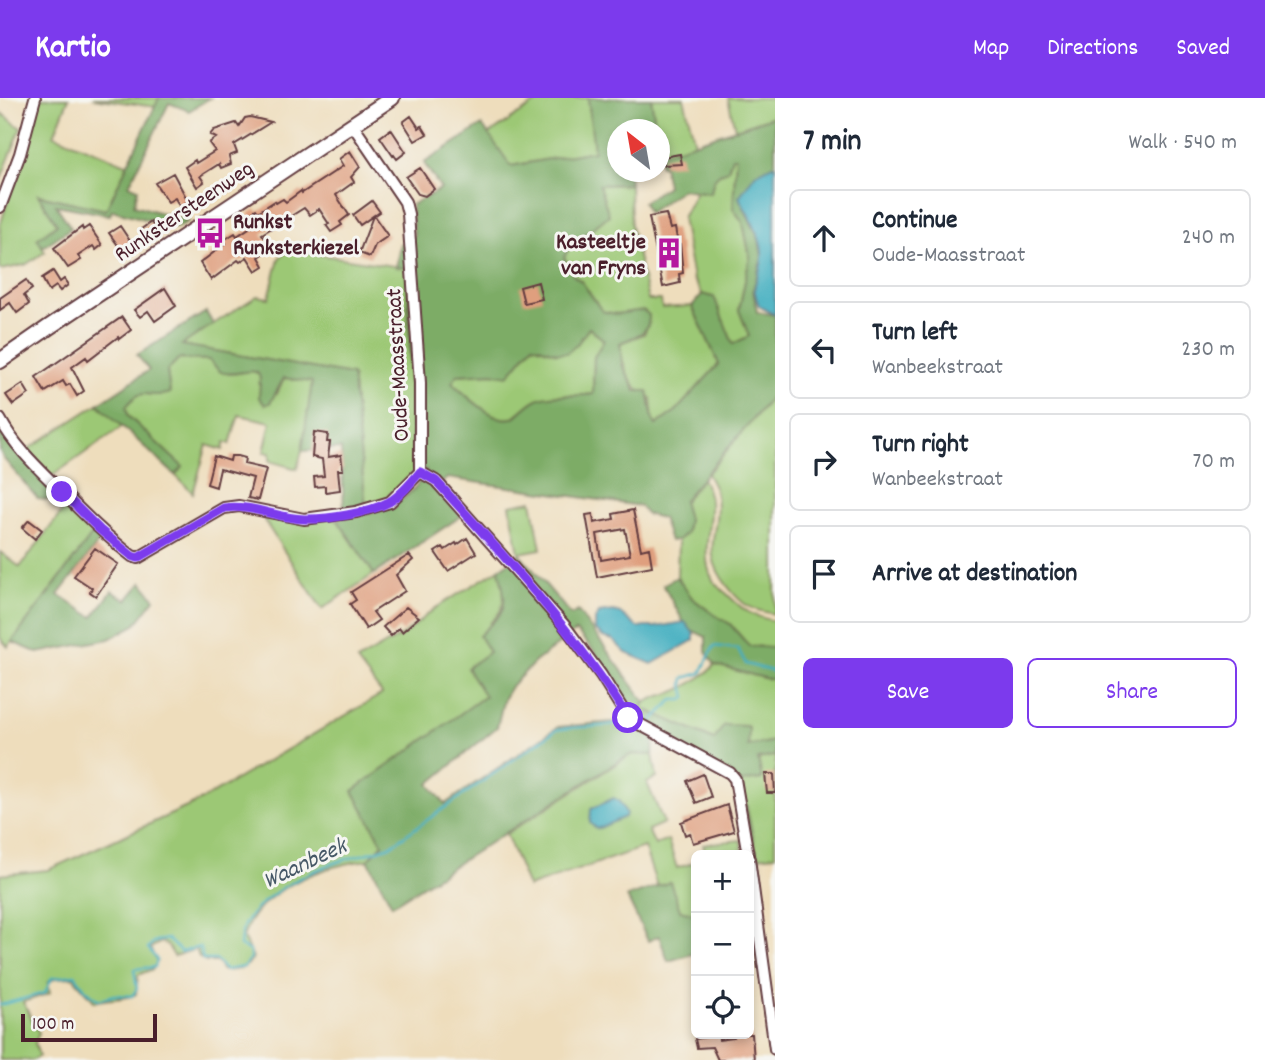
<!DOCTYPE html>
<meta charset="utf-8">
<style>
:root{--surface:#fff;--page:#f6f6f7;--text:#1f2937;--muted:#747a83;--line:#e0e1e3;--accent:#7c3aed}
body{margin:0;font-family:Dekko,sans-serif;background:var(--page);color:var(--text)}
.controls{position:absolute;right:21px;bottom:21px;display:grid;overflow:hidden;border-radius:10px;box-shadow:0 4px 10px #0003}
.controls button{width:63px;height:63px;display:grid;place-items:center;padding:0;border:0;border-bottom:2px solid var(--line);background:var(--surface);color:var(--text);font:35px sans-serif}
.compass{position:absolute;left:607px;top:21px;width:63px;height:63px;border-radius:50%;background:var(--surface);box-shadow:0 4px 10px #0003;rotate:329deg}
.scale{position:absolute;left:21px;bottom:18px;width:136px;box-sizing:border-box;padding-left:7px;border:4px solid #4a1f2b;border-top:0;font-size:19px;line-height:24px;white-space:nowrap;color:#4a1f2b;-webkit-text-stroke:5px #f6f6f2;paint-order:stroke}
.stop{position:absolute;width:21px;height:21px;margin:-16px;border:5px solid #7c3aed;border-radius:50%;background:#fff}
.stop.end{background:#7c3aed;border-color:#fff;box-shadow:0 2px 7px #0008}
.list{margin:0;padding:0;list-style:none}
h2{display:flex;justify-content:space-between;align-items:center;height:91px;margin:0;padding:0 28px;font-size:30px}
h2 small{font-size:23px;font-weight:400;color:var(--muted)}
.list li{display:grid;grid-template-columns:46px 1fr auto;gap:21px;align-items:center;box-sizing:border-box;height:98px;margin:0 14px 14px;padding:0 14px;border:2px solid var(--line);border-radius:10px}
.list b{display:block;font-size:26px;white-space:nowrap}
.list p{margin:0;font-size:23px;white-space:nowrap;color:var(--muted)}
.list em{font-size:23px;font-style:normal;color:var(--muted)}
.actions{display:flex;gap:14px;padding:21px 28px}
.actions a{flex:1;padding:16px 0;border:2px solid var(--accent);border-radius:10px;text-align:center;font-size:24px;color:var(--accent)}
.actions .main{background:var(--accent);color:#fff}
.icon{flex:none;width:38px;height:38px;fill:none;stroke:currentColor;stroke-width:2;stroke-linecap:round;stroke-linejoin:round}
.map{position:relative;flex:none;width:775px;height:962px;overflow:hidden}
header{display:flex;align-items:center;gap:42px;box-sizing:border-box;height:98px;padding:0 35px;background:var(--accent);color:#fff}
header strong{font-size:33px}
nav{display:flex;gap:38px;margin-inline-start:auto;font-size:24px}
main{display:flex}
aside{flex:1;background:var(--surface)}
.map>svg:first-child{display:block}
.green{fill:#9cc875;stroke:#737450;stroke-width:2}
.forest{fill:#7dac66;stroke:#646648;stroke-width:2;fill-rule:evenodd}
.water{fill:#41adbf;stroke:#466675;stroke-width:2}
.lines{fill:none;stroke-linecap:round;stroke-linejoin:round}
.stream{stroke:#41adbf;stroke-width:2.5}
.building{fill:#df9f7e;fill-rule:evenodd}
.minor-casing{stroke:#633c41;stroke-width:14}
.tertiary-casing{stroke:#633c41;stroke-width:18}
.minor{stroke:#fff;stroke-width:10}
.tertiary{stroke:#fff;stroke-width:14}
.route{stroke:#7c3aed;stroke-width:9}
.labels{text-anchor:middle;stroke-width:6;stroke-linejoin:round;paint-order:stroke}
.street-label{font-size:23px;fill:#4a1f2b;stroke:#f6f6f2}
.poi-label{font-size:23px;font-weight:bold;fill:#4a1f2b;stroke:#f6f6f2;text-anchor:start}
.water-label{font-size:24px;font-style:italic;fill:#465866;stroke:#f6f6f2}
</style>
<header>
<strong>Kartio</strong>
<nav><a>Map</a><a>Directions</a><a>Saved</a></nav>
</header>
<main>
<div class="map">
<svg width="775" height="962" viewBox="0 0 775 962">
<rect width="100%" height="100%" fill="#f6f6f2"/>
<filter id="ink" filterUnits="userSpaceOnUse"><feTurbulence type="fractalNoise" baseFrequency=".0143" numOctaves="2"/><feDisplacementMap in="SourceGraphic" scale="14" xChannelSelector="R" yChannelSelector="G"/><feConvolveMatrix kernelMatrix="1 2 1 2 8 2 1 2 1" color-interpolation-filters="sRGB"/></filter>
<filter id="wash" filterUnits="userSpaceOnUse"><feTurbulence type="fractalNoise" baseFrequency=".00686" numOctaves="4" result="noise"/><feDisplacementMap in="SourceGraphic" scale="28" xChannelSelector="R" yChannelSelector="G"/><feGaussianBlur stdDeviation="1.57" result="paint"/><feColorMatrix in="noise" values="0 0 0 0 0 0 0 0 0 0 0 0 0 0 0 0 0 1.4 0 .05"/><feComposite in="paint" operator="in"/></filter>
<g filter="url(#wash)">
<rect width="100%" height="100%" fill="#eeddbc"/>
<!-- green -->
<path class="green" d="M 40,0 L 69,0 L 54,37 L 129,67 L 106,112 L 39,97 L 57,127 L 38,141 L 45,154 L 25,167 L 0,172 L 0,128 Z
M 93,0 L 159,0 L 156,9 Z
M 543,0 L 588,0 L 595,53 L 510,68 L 488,37 Z
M 651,0 L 684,0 L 695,45 L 660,56 L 660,32 L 656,31 Z
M 728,0 L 775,0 L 775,18 L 735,31 Z
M 0,14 L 21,30 L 0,83 Z
M 732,58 L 736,59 L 733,110 L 743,125 L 750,159 L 739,212 L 750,239 L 733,246 L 714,200 L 702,196 L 693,181 L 682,120 L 696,93 L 711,95 C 713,81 714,77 728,71 Z
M 630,86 L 631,128 L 648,202 L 661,202 L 662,210 L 692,208 L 719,266 L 676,313 L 656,327 L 653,322 L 651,300 C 630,290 622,268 620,245 L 644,236 L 649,225 L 627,215 L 616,216 L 601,213 L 582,184 L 573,178 L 564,159 L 569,150 L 609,117 L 598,87 Z
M 289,152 L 407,170 L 413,371 L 420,372 L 381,404 L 366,409 L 352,277 L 181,247 L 257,198 L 269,200 L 279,160 Z
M 589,230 L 604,242 L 594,259 L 593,296 C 578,299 564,296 549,298 C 535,299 527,309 516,317 C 500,332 465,296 452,284 L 457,277 L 492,275 L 508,277 L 533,247 L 557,255 L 577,246 Z
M 178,261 L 209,262 C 225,277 229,279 250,272 L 258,275 L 261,280 L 259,286 L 277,296 L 284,280 L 313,284 L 302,353 L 297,371 L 270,363 L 270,355 L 264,354 L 271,324 L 239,317 L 230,346 L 225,344 L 223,352 L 207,347 L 193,395 L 175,377 L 182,369 L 128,318 L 126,309 C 143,285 149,303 170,295 L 167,273 Z
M 775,295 L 775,516 C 752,512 744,509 729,490 C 697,451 722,435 716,396 C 715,389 710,382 707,376 Z
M 98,306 L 123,328 L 52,378 L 27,352 Z
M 702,381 C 723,409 695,450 713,482 C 716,487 724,493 728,497 C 745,514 752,518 775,523 L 775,550 L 749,548 L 730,526 L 713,516 L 692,500 L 677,479 L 678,442 L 686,435 L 688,421 L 683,404 Z
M 532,403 L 541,451 L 519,455 L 510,407 Z
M 68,406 L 95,433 L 8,549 L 0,540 L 0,454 L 20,469 Z
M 260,416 L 337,421 L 374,476 L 322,511 Z
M 499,471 C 504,494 510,508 490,525 L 486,598 L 353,693 L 383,746 L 368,762 C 323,768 256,791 243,840 L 253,860 C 246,872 236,872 223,873 L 217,864 L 206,864 L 199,859 L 196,851 L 174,858 L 168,848 L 161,844 L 150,850 L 157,864 L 153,871 L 138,877 L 136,896 C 122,903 108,899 95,904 L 73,879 L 56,880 L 48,884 L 50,895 L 23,904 L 39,935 L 35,945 L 39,958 L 33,962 L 0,962 L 0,777 L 48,772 L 198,704 L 382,596 L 357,563 L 407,534 L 434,511 Z
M 715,567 L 768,581 L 775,581 L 775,643 L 748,648 L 715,642 L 641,610 C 648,599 664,598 676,593 C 690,587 704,578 715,567 Z
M 632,656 L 653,657 L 657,679 L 647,685 L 664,725 L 648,732 L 655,747 L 668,742 L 677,770 L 696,764 L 696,816 L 679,812 L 670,785 L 657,788 L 644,749 L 528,789 L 506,736 Z
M 775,658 L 775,757 L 757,759 L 741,683 L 762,681 L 758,660 Z
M 741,742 L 743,757 L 706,757 L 703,746 Z"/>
<!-- forest -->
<path class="forest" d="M 159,0 L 210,0 L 189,13 L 169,5 L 129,87 L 138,91 L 134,107 L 189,123 L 177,130 L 112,112 L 110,117 L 56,107 L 71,130 L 43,149 L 37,141 L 57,126 L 38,97 L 106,112 Z
M 588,0 L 651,0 L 656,31 L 618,32 L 618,74 L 629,74 L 630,86 L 599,87 L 609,117 L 569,150 L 564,159 L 573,177 L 582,184 L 602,213 L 616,216 L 643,212 L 649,217 C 650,237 635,238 620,245 L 622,266 L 636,293 L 648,293 L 653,322 L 656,327 L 676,313 L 719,266 L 692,208 L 702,196 L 714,199 L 733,246 L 749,238 L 739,212 L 750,159 L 743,125 L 733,110 L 736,59 L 732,59 L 728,72 C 714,77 713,82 711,95 L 682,91 L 648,115 L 643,104 L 667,88 L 663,67 L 660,67 L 660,54 L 660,56 L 775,18 L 775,68 L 772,67 L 739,99 L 759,141 L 762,159 L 753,192 L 757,214 L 775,217 L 775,295 L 683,403 L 688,421 L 686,435 L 678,442 L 670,443 L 662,420 L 646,416 L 640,408 L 447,380 L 442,385 L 463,417 L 374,476 L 337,421 C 372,415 410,409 426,372 L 413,371 L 407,170 L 396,169 L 400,146 L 414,138 L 411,107 L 441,91 L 424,65 L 482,27 L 511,68 L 594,53 ZM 589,230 L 604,242 L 594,259 L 593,296 C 578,299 564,296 549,298 C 535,299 527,308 517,317 C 500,332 465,296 452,285 L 457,277 L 492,275 L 508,278 L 533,247 L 558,255 L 567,255 L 577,246 Z
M 206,214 L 213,226 L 182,247 L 352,277 L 366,409 L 344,412 L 341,351 L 302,353 L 312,284 L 284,280 L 270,305 L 265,307 L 259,300 C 259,294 260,288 260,282 C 260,264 233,281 221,274 C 217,271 213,266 209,262 L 178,261 L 167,273 L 170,295 C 149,303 143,285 126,309 L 128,318 L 183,369 L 175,377 L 98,306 L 149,272 L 137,257 Z
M 0,327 L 54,391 L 56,398 L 46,402 L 38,401 L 3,360 L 0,353 Z
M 95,433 L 102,440 L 58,497 L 93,519 L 112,493 L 127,502 L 142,484 L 155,501 L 135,527 L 109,541 L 38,555 L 12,544 Z
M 520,456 L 571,517 L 578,513 L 645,604 L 642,610 L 714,642 L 724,627 L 747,628 L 749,631 L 748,648 L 775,643 L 775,658 L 758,661 L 762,681 L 741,684 L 757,759 L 752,759 L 741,687 L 629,616 L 606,572 L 594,553 L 576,533 L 535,564 L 512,587 L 504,600 L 497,629 L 429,686 L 445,706 L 558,629 L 624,623 L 654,640 L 653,657 L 632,656 L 620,662 L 392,807 L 368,762 L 383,746 L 353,693 L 485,598 L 467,570 L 489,554 L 479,538 C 486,530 494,524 500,516 C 509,505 501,484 499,471 Z
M 677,479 L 692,500 L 713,516 L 730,526 L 749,548 L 775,550 L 775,581 L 768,581 L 715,567 L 706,554 L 706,539 L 687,530 L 663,487 Z
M 670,784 L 680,812 L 696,816 L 696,855 L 668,863 L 659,838 L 648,843 L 627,799 Z"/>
<!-- water -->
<path class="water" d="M 772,67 L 775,68 L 775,217 L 759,208 C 749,182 759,185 762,161 C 764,141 748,117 739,99 L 755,76 Z
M 613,513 L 620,515 L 637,529 L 655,529 L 685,524 L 694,536 L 694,542 L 652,566 L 626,555 L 613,542 L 603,539 L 595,532 L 595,522 L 599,515 Z
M 614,700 L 619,703 L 626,715 L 625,719 L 597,731 L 590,725 L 591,711 Z"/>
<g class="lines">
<!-- stream -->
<path class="stream" d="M 634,619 L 651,624 L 673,602 L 683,602 L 686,599 L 683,587 L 684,580 L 701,575 L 714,548 L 738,551 L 746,566 L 775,574
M 0,907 L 45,895 L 52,880 L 75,877 L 86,892 L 99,902 L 114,897 L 132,898 L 137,891 L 134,871 L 155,869 L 157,862 L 148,850 L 153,844 L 167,841 L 181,854 L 200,849 L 203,862 L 216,862 L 225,872 L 244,869 L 251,860 L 250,853 L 240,848 C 241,841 241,833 244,827 C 262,796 309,773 343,762 C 359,757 372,755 390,748 L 556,632 C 578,627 604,631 623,623"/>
</g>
<g id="blocks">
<!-- building -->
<path class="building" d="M 411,18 L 419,30 L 422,28 L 427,36 L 415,43 L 403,24 Z
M 250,19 L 271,24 L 234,47 L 237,55 L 229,58 L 231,66 L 221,70 L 219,66 L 200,78 L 204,84 L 197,89 L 185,69 L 195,62 L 196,65 L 215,53 L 209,45 L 216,40 L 210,37 L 214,32 L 236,25 L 239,29 L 245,20 Z
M 391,31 L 406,54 L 397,61 L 394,57 L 393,58 L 380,39 Z
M 350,53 L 360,69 L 351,79 L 354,84 L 336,97 L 349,117 L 340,124 L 342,127 L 331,134 L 326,127 L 329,126 L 319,111 L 310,117 L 304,110 L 262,136 L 272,150 L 259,159 L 264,168 L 256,173 L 247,159 L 240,164 L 238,162 L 211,182 L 200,165 L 226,145 L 224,142 L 235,135 L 237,138 L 255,126 L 248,116 L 256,111 L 258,114 L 275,103 L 276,105 L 283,101 L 286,104 L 301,93 L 302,95 L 343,68 L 339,61 Z
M 680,56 L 682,66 L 664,67 L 663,59 Z
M 420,70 L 434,91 L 425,98 L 418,96 L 406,79 Z
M 173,75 L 188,103 L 180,109 L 175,100 L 168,104 L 155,85 Z
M 372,103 L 380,114 L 374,118 L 388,138 L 375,147 L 370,159 L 359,155 L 373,118 L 360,127 L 353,117 Z
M 666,116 L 670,131 L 675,130 L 678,146 L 680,146 L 683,175 L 679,176 L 680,185 L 663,189 L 649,119 Z
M 151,124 L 160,138 L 149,145 L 140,132 Z
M 89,128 L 102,147 L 96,152 L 93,148 L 78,158 L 81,162 L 68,170 L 54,150 L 82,129 L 83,132 Z
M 120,128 L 130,143 L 125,150 L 120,150 L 109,135 Z
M 53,173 L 60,184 L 64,181 L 68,187 L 60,193 L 56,188 L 49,193 L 42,180 Z
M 26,182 L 32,191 L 24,197 L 29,206 L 17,215 L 10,205 L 0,212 L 0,200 Z
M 538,184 L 542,201 L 524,205 L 520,189 Z
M 165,190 L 176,208 L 155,223 L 148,213 L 140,219 L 134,212 Z
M 122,219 L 131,232 L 119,241 L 118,239 L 88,262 L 86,259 L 72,269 L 84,293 L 77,298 L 70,286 L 66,288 L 63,283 L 45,294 L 36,279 Z
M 23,286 L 29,296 L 13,307 L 6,297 Z
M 314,334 L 328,336 L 327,344 L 330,344 L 328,359 L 341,357 L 343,372 L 338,372 L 340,392 L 325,394 L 325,388 L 315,389 L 314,379 L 324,378 L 322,361 L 312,359 Z
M 214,358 L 230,363 L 231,358 L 238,358 L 245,360 L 244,366 L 266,371 L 258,402 L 248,400 L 253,380 L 220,371 L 216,389 L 207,386 Z
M 633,412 L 641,452 L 649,450 L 652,468 L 597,479 L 586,417 L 593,416 L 594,425 L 614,421 L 613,416 ZM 625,431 L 630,457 L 601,462 L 597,436 Z
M 29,422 L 42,432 L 35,441 L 22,430 Z
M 467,440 L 476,455 L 448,473 L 435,454 L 443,449 L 445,452 L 456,445 L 457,447 Z
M 95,450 L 118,466 L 96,498 L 90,494 L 92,490 L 74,478 Z
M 409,457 L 413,462 L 396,477 L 405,493 L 373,514 L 379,522 L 366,531 L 350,506 L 356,502 L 351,494 Z
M 406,509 L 419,519 L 402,534 L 399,530 L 391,538 L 383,529 Z
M 703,676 L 711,699 L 696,705 L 687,683 Z
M 765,676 L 774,676 L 775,695 L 767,695 Z
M 727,707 L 734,733 L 693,745 L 690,735 L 685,737 L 681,724 Z
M 733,936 L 752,936 L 754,962 L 718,962 L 712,949 L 697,950 L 695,941 L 718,937 L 719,942 L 734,940 Z"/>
</g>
</g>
<g filter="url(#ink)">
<use href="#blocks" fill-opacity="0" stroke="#633c41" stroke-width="2"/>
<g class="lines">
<!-- minor casing -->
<g class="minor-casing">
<path id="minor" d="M 352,26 L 405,104 L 408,116 L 420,285 L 420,374
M 0,109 L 20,56 L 35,0
M 0,321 C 15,349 38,370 60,392 C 83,415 106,438 132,458 L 138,460 L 224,410 L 239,408 L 304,421 L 356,414 L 390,404 L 420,374
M 420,374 L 436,383 L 564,527 L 601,577 L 628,620 L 730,675 L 735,681 L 748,757
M 749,761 L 775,951"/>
</g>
<!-- tertiary casing -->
<g class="tertiary-casing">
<path id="tertiary" d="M 0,263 L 49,229 L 392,0"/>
</g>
<!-- minor -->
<use href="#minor" class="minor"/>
<!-- tertiary -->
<use href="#tertiary" class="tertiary"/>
</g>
</g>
<g class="lines" filter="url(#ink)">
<!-- route -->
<path class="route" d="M 62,394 L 100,432 L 132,458 L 138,460 L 224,410 C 252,406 276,420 304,421 C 326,422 369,415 389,404 C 401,397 411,385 420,374 L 436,383 C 505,459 574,533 628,620"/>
</g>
<!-- icons -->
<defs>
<g id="bus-bare" transform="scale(2.415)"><path d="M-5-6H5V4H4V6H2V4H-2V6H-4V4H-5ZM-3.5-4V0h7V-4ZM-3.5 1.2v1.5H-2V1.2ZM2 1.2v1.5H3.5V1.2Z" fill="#b5179e" stroke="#f6f6f2" stroke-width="2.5" paint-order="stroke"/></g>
<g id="building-bare" transform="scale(2.415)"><path d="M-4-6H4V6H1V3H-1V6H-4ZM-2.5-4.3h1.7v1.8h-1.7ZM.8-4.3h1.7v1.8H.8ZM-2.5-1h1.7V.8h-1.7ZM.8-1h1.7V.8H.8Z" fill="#b5179e" stroke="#f6f6f2" stroke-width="2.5" paint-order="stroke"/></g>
</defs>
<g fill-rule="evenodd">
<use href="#bus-bare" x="210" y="135"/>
<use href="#building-bare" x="669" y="155"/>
</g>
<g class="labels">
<!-- street labels -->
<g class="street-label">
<text transform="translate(183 112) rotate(-34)" y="8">Runkstersteenweg</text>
<text transform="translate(396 267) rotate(-93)" y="8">Oude-Maasstraat</text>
</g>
<!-- poi labels -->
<g class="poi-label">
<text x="233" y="130">Runkst<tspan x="233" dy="26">Runksterkiezel</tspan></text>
<text x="646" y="150" text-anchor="end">Kasteeltje<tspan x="646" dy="26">van Fryns</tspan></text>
</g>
<!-- water labels -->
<g class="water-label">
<text transform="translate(304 764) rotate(-25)" y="8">Waanbeek</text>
</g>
</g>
</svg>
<div class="controls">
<button>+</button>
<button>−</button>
<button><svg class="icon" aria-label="locate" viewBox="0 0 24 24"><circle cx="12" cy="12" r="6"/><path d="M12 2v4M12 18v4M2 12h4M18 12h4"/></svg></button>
</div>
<svg class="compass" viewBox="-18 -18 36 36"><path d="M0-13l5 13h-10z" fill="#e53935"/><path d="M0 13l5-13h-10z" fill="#747a83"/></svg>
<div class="scale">100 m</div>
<div class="stop" style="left:628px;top:620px"></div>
<div class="stop end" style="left:62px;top:394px"></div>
</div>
<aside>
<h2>7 min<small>Walk · 540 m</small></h2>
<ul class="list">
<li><svg class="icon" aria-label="ahead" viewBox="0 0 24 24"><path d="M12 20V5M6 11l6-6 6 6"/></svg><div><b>Continue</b><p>Oude-Maasstraat</p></div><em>240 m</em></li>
<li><svg class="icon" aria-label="left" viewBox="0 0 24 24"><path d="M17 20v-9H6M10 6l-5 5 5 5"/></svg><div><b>Turn left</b><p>Wanbeekstraat</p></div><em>230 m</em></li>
<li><svg class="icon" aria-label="right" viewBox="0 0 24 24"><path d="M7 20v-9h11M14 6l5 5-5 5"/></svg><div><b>Turn right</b><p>Wanbeekstraat</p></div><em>70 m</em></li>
<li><svg class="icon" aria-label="arrive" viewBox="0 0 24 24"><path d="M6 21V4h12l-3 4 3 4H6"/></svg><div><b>Arrive at destination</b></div></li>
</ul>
<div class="actions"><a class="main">Save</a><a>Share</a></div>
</aside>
</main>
